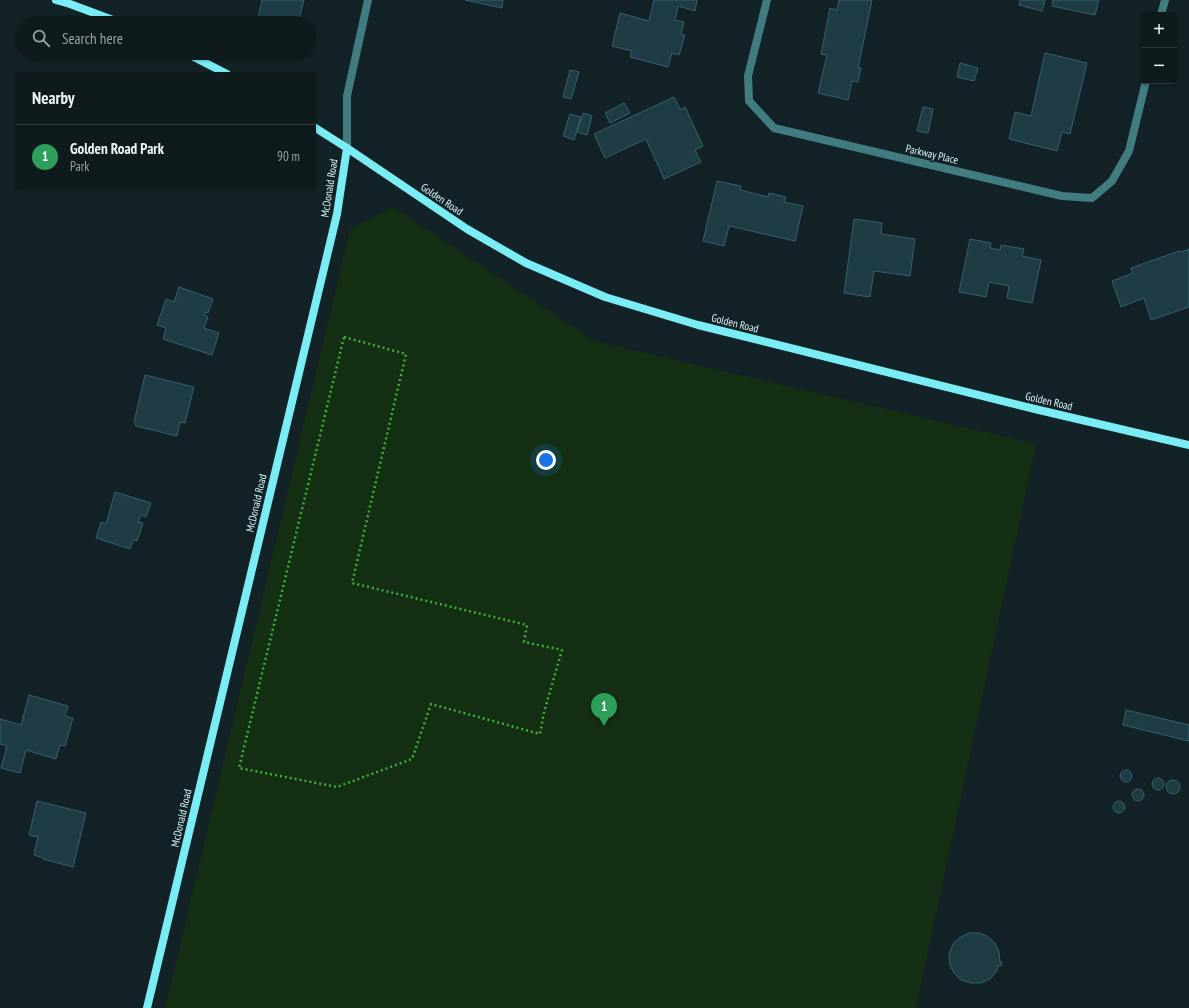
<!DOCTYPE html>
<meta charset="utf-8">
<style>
:root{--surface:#0e1a1c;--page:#172325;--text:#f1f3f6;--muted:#9ba1a3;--line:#2e383b;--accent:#16eb32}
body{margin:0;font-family:"PT Sans Narrow",sans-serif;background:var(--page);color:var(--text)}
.controls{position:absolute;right:12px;top:12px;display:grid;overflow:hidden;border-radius:4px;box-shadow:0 1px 3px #0004}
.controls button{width:36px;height:36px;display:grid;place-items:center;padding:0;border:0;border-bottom:1px solid var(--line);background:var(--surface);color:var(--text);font:20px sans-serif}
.you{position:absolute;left:546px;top:460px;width:14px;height:14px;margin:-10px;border:3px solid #fff;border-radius:50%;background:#1a73e8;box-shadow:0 0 0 6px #1a73e833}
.badge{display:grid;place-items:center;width:26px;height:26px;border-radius:50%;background:var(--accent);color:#fff;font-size:13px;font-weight:700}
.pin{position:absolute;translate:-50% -33px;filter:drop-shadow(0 1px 2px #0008)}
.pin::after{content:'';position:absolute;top:21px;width:14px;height:12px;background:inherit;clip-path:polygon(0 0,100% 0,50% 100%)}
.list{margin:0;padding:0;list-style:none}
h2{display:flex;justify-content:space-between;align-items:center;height:52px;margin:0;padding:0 16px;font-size:17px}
h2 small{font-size:13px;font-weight:400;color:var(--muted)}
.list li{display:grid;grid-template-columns:26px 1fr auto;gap:12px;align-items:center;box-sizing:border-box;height:64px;padding:0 16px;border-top:1px solid var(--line)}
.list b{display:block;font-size:15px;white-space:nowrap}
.list p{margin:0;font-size:13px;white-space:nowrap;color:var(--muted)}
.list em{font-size:13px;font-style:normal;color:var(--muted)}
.icon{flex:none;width:22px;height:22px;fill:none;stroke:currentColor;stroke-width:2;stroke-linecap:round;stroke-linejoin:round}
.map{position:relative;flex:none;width:1189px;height:1008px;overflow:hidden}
.search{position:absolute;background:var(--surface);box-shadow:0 1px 3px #0004;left:16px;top:16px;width:300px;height:44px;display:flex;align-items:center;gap:10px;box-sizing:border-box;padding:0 14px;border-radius:22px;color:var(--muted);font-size:15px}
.panel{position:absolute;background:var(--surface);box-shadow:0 1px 3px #0004;left:16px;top:72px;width:300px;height:116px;border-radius:4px}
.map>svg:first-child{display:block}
.green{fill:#152f15}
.building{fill:#1f3c45;stroke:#33616f}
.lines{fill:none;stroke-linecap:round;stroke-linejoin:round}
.path{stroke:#3eaf3b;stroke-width:2.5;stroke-dasharray:2 3;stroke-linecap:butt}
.street{stroke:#417c81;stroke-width:8}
.secondary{stroke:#79edf3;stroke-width:8}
.labels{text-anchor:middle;stroke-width:4;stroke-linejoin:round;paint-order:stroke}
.street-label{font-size:11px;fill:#daf7fc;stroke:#122226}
</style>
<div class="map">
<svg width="1189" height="1008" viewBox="0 0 1189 1008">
<rect width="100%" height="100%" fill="#122226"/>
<!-- green -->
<path class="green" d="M 393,207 L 594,341 L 1036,444 L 916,1008 L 165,1008 L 350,229 Z"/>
<!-- building -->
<path class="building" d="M 262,0 L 304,0 L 298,23 L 257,23 Z
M 465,0 L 503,0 L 502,8 Z
M 654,0 L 697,0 L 695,11 L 678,6 L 675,20 L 684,22 L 681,34 L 685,35 L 679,55 L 672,53 L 668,67 L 630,57 L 632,51 L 612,46 L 620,13 L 649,21 Z
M 839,0 L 872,0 L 858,68 L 861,68 L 858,82 L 852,81 L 848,100 L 818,93 L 827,55 L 821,54 L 830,8 L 837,10 Z
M 1020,0 L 1045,0 L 1042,11 L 1019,5 Z
M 1053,0 L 1099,0 L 1095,15 L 1052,6 Z
M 1045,53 L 1087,63 L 1070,134 L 1062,132 L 1057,151 L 1009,139 L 1015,112 L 1031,116 Z
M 960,63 L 978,68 L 974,81 L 957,77 Z
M 570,70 L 579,72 L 571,99 L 563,97 Z
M 674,97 L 681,110 L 685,107 L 703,146 L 695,150 L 701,162 L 664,179 L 646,139 L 605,158 L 594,134 Z
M 624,103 L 630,113 L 610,123 L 605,113 Z
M 923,107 L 933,109 L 928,133 L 917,131 Z
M 583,113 L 592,116 L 587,135 L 577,132 Z
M 570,114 L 581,117 L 574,140 L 563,136 Z
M 717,181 L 741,186 L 740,190 L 768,197 L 769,193 L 786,197 L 784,202 L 803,206 L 795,241 L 729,226 L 724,246 L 703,241 Z
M 854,219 L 882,223 L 881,234 L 915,239 L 910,276 L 874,271 L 870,297 L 844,293 Z
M 970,239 L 991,243 L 990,248 L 1000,250 L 1001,245 L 1024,249 L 1022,256 L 1041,260 L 1032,303 L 1007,298 L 1009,286 L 989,282 L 986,297 L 959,292 Z
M 1189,249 L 1189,307 L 1151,320 L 1144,298 L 1121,307 L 1112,281 L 1133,273 L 1131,268 L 1179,251 L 1180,252 Z
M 179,287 L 213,299 L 208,313 L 205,312 L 204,315 L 208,317 L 204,328 L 219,333 L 212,355 L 163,339 L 166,328 L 157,325 L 166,299 L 174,302 Z
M 145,375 L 194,387 L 185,423 L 180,422 L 177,436 L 136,426 L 134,422 Z
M 115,492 L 151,503 L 146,517 L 141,515 L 138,522 L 143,523 L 137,541 L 133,540 L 130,549 L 96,538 L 101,522 L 106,524 Z
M 29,695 L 68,706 L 65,716 L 73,718 L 65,746 L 60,745 L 56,759 L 26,750 L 20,773 L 1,768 L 7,746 L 0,744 L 0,719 L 21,725 Z
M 1126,710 L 1189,725 L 1189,741 L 1123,725 Z
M1120 776a6 6 0 1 1 12 0a6 6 0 1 1-12 0Z
M1152 784a6 6 0 1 1 12 0a6 6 0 1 1-12 0Z
M1166 787a7 7 0 1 1 14 0a7 7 0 1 1-14 0Z
M1132 795a6 6 0 1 1 12 0a6 6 0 1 1-12 0Z
M 37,801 L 86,813 L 73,867 L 43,859 L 44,858 L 34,855 L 38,836 L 36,835 L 35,837 L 29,835 Z
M1113 807a6 6 0 1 1 12 0a6 6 0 1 1-12 0Z
M 969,933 L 979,933 L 987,936 L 995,943 L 999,952 L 1000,962 L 1002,962 L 1001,966 L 998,966 L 997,971 L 990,979 L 981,983 L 971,983 L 961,980 L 954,973 L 950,965 L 949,954 L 953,944 L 959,938 Z"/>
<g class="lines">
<!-- path -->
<path class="path" d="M 344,337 L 406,354 L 352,583 L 527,625 L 524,642 L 562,650 L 544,712 L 540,734 L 431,704 L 412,759 L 337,787 L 239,768 Z"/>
<!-- street -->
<path class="street" d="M 767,0 L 748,76 L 749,101 L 774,128 L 1062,196 L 1092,198 L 1112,181 L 1129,151 L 1146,81
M 1161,15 L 1165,0
M 347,148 L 347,96 L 368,0"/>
<!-- secondary -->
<path class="secondary" d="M 56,0 L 70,4 L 121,23
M 186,53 L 227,74
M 314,127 L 347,148 L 467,229 L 526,263 L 605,297 L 698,325 L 1039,410 L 1189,445
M 147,1008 L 337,214 L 347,148"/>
</g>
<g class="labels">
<!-- street labels -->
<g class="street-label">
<text transform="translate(932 154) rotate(13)" y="4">Parkway Place</text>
<text transform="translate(329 188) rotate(-81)" y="4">McDonald Road</text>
<text transform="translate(442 199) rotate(34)" y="4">Golden Road</text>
<text transform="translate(735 323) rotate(14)" y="4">Golden Road</text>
<text transform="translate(1049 401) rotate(13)" y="4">Golden Road</text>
<text transform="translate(256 503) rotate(-77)" y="4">McDonald Road</text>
<text transform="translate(181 818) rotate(-77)" y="4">McDonald Road</text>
</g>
</g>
</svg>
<div class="controls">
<button>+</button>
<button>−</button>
</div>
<div class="you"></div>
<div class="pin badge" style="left:604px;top:726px;background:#2e9e5b">1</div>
<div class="search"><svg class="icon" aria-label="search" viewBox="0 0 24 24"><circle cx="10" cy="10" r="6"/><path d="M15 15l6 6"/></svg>Search here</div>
<section class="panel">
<h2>Nearby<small></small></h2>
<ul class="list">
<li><span class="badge" style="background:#2e9e5b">1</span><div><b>Golden Road Park</b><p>Park</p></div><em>90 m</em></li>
</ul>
</section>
</div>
